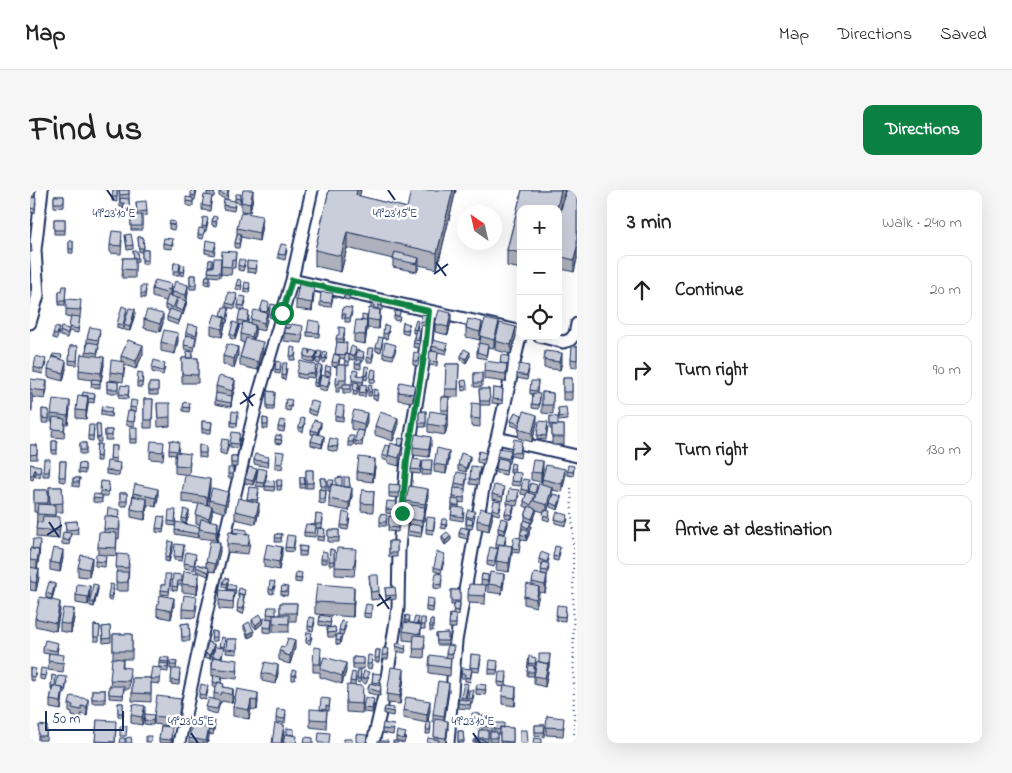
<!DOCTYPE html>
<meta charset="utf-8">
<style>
:root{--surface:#fff;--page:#f6f6f6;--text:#222;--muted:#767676;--line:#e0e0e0;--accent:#0b8043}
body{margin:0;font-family:"Indie Flower",sans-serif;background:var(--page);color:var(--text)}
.controls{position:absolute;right:15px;top:15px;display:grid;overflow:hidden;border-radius:10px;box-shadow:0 5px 20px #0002}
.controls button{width:45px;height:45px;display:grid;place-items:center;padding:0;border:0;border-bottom:1px solid var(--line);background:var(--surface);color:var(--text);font:25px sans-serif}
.compass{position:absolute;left:427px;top:15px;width:45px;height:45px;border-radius:50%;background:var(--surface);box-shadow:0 5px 20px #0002;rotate:326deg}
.scale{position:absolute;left:15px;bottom:12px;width:79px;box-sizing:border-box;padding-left:5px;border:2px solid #1b2f5e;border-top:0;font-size:14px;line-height:18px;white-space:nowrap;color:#1b2f5e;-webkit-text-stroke:4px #fff;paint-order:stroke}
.stop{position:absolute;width:15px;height:15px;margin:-11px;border:4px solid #0b8043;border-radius:50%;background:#fff}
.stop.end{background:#0b8043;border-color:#fff;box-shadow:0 1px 5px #0008}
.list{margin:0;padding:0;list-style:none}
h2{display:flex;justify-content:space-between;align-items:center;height:65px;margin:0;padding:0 20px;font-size:21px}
h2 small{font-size:16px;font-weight:400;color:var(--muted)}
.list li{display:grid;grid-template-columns:32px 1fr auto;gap:15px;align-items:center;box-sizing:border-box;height:70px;margin:0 10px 10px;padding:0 10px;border:1px solid var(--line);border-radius:10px}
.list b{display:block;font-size:19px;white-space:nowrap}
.list em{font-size:16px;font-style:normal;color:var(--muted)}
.icon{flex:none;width:28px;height:28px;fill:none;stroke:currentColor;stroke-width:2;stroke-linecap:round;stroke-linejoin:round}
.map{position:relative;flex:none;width:547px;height:553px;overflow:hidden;border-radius:10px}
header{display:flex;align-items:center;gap:30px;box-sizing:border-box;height:70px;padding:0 25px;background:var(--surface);border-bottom:1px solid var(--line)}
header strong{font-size:24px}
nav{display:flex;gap:28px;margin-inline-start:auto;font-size:18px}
.intro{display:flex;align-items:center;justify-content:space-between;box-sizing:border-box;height:120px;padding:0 30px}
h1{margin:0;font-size:35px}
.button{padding:12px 22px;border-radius:10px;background:var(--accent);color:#fff;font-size:18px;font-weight:700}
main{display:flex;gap:30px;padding:0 30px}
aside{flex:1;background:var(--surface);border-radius:10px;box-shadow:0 5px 20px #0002}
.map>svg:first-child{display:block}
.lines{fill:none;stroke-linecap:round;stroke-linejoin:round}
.minor-casing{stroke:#1b2f5e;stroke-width:15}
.path{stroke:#1b2f5e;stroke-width:2;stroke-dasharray:1 4;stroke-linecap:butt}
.minor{stroke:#fff;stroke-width:11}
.wall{fill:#aeb1bb;stroke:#1b2f5e}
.shaded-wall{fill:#8d9099;stroke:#1b2f5e}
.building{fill:#caceda;stroke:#1b2f5e}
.route{stroke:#0b8043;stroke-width:6}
.ticks{fill:none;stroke:#1b2f5e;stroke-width:2}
.ticks-label{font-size:12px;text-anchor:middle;fill:#1b2f5e;stroke:#fff;stroke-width:5;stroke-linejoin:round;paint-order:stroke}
</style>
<header>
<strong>Map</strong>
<nav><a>Map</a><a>Directions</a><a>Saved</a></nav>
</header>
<div class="intro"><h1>Find us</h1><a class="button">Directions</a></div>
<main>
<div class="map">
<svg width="547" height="553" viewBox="0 0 547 553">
<rect width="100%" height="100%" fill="#fff"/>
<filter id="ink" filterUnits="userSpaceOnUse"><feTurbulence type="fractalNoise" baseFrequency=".02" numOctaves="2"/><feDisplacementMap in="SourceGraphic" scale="10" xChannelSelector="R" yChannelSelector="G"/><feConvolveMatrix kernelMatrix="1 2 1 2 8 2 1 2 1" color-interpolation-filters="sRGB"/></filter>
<g filter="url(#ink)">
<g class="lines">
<!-- minor casing -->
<g class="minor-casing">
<path id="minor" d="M 262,90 L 484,140
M 0,133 L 8,105 L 5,60 L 12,0
M 509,146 L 533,152 L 540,150 L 545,144 L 547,134
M 467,248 L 547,266
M 149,553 L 177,421 L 228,207 L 262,90 L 282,0
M 343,553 L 354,506 L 368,418 L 369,359 L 377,269 L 395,161 L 399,121
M 418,553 L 426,451 L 454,293 L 467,248 L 491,142"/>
</g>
<!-- path -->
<path class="path" d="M 541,298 L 543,348 L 544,553"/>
<!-- minor -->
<use href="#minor" class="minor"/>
</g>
<!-- wall -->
<path class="wall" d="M 0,0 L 5,0 L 5,6 L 0,6 Z
M 83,0 L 87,0 L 87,12 L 82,11 Z
M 89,0 L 99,0 L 99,23 L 93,23 L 93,17 L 90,17 Z
M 167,0 L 165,10 L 163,10 L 163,17 L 156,15 L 156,11 L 161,8 L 161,5 Z
M 177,0 L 185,0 L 184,7 L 182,7 L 180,21 L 172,20 L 172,15 L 177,5 Z
M 199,0 L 197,9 L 205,15 L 204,21 L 193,19 L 193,15 L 195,9 L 189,6 L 189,2 Z
M 299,0 L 331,0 L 329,6 L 377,18 L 426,0 L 407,79 L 389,75 L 387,82 L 363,77 L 363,69 L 317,58 L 311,82 L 285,76 L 285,60 Z
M 492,0 L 535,0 L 528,29 L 528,19 L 491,19 L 491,79 L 477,76 L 477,60 Z
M 547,0 L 547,69 L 544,82 L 528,78 L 528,32 Z
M 24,6 L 34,6 L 34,17 L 24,18 Z
M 0,7 L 6,12 L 5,23 L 0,22 Z
M 223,7 L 220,22 L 211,21 L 211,12 Z
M 205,8 L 211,9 L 210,13 L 205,12 Z
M 106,12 L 117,21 L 117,25 L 112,26 L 112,40 L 101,40 L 101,25 L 107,25 Z
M 24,29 L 35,29 L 35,44 L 24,44 Z
M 182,31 L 187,31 L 186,36 L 182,35 Z
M 178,32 L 176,41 L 175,41 L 173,49 L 168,48 L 168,44 L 172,39 L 172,36 Z
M 139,34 L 145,36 L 144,40 L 139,39 Z
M 232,35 L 229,51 L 211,47 L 209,58 L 205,58 L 205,53 L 207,45 L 207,38 Z
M 95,45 L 103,55 L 103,59 L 97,60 Z
M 108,47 L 113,47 L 114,60 L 118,60 L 118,74 L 112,74 L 112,62 L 109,62 Z
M 92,50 L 91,64 L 80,63 L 80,55 Z
M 39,51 L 43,51 L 43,63 L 39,63 Z
M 133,53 L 143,53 L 142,59 L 133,58 Z
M 186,56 L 184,65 L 175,63 L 175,59 Z
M 257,60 L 255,70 L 248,68 L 248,64 Z
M 103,61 L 108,68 L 108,72 L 105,72 L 105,88 L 92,88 L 93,68 L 104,68 Z
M 206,62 L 205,78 L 202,78 L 201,85 L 191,84 L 191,76 Z
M 191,68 L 190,87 L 180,86 L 180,95 L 175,94 L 176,86 L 178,86 L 179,70 L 182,70 L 182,77 L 183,77 Z
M 217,71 L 227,76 L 226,83 L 217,82 Z
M 144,73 L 150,73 L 149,85 L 143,85 Z
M 208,75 L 215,75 L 213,81 L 208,80 Z
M 155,79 L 154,86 L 150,85 L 150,81 Z
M 160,85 L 166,85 L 166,99 L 160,99 Z
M 141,94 L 141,102 L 140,106 L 142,107 L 142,102 L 158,103 L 156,115 L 153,125 L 151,124 L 151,127 L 148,135 L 137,131 L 137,127 L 140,121 L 135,119 L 135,115 L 138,107 L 136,111 L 122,107 L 122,99 Z
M 206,95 L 212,95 L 211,101 L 206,99 Z
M 36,96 L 35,115 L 29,115 L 29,101 L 32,101 Z
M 220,97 L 219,103 L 214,102 L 214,98 Z
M 116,100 L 115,108 L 111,108 L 111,104 Z
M 320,104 L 319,110 L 314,109 L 314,105 Z
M 284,105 L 282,121 L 266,119 L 266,110 Z
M 303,107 L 301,117 L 290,116 L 290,112 Z
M 207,108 L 205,119 L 196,117 L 196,113 Z
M 216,111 L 214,120 L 208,119 L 208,115 Z
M 341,114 L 352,115 L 352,120 L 350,120 L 350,128 L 349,139 L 337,138 L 337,129 L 341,118 Z
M 239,117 L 234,141 L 225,139 L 225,143 L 224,150 L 233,161 L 228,180 L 210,176 L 210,167 L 214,153 L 211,152 L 211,144 L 213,135 L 209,135 L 209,138 L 205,150 L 200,148 L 200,144 L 208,133 L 208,130 L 219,126 L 218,133 L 221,134 L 221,129 L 230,121 Z
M 51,118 L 48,143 L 39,141 L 37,148 L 30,146 L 30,141 L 39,139 L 41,128 L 36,127 L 36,119 Z
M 246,119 L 243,128 L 239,127 L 239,123 Z
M 97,122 L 105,124 L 100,141 L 94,140 L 94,136 L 93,140 L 87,138 L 87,134 Z
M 199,122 L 197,133 L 195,133 L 195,135 L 192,147 L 181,144 L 181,136 L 191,126 Z
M 322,122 L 320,132 L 315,132 L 315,128 L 312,128 L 312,124 Z
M 337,126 L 337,140 L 335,154 L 324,152 L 324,144 L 332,131 Z
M 364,126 L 370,126 L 369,131 L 364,130 Z
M 114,129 L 133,133 L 130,142 L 114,138 Z
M 397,129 L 395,136 L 390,135 L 390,131 Z
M 421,131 L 418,145 L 405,142 L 405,134 Z
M 388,135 L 387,140 L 390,145 L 389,151 L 390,155 L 389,158 L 383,157 L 385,143 L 383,143 L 383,139 Z
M 290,136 L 289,147 L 277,146 L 277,142 Z
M 379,138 L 378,145 L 372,143 L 372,139 Z
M 436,138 L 452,140 L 469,138 L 486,146 L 481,164 L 465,160 L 465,154 L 464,158 L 458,157 L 456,169 L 447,167 L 447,162 L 450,154 L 450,147 L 450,150 L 436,147 Z
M 168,140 L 164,161 L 154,159 L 156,142 Z
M 359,141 L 357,149 L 353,148 L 353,143 Z
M 29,142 L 27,149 L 23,148 L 23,144 Z
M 315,142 L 313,153 L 317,158 L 316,164 L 319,165 L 326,162 L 324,170 L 319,169 L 319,176 L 314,175 L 315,169 L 310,168 L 309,175 L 316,175 L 316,194 L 321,194 L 321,203 L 313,203 L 313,197 L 309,197 L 309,202 L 306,202 L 307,177 L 302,176 L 302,172 L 305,165 L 307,153 L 306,149 L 309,145 Z
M 70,143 L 68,154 L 69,158 L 67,166 L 74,175 L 71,191 L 70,191 L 70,198 L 61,197 L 62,190 L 49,188 L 49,180 L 56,165 L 57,148 Z
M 254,143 L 273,144 L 272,153 L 254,151 Z
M 148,151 L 145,164 L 131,161 L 131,152 Z
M 353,152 L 351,162 L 346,161 L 346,157 Z
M 40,156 L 48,156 L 47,175 L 39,174 Z
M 402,156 L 418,158 L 416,164 L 408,162 L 407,176 L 399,175 L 400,161 L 407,162 L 402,161 Z
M 547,156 L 547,178 L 541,177 L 541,169 Z
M 366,159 L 363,169 L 353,167 L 353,163 Z
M 266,162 L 265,170 L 260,170 L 260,166 Z
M 292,162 L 290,174 L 286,173 L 286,168 Z
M 344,163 L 342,172 L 337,172 L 337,167 Z
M 113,164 L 106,179 L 95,175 L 93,192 L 80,190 L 80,182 L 91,172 L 91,166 Z
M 208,165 L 204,178 L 193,174 L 193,166 Z
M 274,166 L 287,166 L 284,173 L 274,170 Z
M 334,166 L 333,172 L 331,172 L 331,179 L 325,178 L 326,167 Z
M 431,166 L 440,166 L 436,173 L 431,170 Z
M 297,167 L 295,173 L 292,172 L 292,168 Z
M 152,168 L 168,168 L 168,193 L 152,193 Z
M 390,168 L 388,176 L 383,175 L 383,170 Z
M 479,170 L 476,192 L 454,189 L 454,181 L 470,173 Z
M 514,170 L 532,172 L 530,180 L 514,178 Z
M 16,173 L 13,184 L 4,182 L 4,177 Z
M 416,174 L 429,174 L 428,207 L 415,207 Z
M 251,176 L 250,184 L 245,183 L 245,179 Z
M 122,178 L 135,178 L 133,185 L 122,182 Z
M 257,178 L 255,190 L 252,189 L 252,185 Z
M 18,179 L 36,179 L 33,191 L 18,187 Z
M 286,179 L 284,188 L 277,187 L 276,189 L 267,187 L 267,183 Z
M 292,180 L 287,197 L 284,196 L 284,192 Z
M 499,180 L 497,190 L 487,188 L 487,184 Z
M 295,181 L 301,182 L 300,186 L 295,185 Z
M 339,181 L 337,190 L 334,189 L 334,185 Z
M 444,183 L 452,183 L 452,197 L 444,197 Z
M 346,184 L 345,193 L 340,192 L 340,188 Z
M 327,185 L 334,191 L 333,194 L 337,199 L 335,207 L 329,206 L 330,196 L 329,196 L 327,205 L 323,205 L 324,195 L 322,195 L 322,190 Z
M 113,187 L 112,197 L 107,197 L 107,192 Z
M 533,188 L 542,188 L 542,210 L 533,210 Z
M 0,189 L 17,199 L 15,209 L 2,207 L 2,222 L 0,222 Z
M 77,191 L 88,192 L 88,203 L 77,203 Z
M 300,191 L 297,201 L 289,199 L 289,195 Z
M 431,191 L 437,196 L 437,200 L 432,201 Z
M 508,191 L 507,204 L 510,208 L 509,219 L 502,218 L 503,204 L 500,204 L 500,200 Z
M 119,193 L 128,193 L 128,205 L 119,205 Z
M 186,196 L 205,198 L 202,208 L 201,217 L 185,214 L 185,210 L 186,203 Z
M 463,198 L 473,199 L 472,214 L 462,213 Z
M 342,199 L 341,206 L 338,206 L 338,202 Z
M 449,199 L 459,199 L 460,215 L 450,215 L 450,237 L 441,236 L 441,228 L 450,214 Z
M 99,200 L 98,209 L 89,208 L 89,204 Z
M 237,201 L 245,202 L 244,220 L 237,220 Z
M 368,202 L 385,203 L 383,212 L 368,210 Z
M 512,202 L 523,203 L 523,224 L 512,223 Z
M 65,204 L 64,213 L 58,212 L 56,229 L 46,228 L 46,220 L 52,206 Z
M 348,204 L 347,210 L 343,209 L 343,205 Z
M 411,207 L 419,207 L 418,233 L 415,245 L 398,242 L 398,234 L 411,223 Z
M 114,209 L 123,209 L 122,238 L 114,238 Z
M 127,213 L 140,227 L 140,236 L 128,237 Z
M 262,214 L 260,221 L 255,220 L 255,215 Z
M 107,215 L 106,222 L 100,221 L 100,217 Z
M 153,217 L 160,217 L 159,222 L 153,221 Z
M 289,217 L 286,226 L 278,223 L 278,219 Z
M 528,218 L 537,226 L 537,230 L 529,231 Z
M 12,219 L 19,220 L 19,233 L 12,233 Z
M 40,219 L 38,234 L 35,234 L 34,248 L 22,247 L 23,232 L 21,232 L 21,224 Z
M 71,220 L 82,223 L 81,227 L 71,225 Z
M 314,220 L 313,231 L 305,230 L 305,226 Z
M 396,221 L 396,237 L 389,237 L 389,222 Z
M 105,226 L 104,236 L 96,235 L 96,231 Z
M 208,226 L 207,237 L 201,236 L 201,232 Z
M 520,226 L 528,235 L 534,235 L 534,255 L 522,255 L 522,239 L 520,239 Z
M 233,228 L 238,229 L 238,239 L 233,239 Z
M 321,230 L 337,231 L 334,242 L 332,256 L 325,255 L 325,251 L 328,241 L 321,239 Z
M 172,231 L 182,232 L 181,243 L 172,243 Z
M 481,231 L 507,233 L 502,252 L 488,248 L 489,238 L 481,235 Z
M 275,233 L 273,242 L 269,241 L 269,237 Z
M 66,234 L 70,234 L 71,252 L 67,252 Z
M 255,235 L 254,242 L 248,241 L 248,237 Z
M 291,236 L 288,244 L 294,250 L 292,258 L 281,255 L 281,251 L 284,245 L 281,244 L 281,240 Z
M 345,236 L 368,237 L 363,251 L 345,245 Z
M 518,236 L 516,250 L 507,249 L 507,245 Z
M 100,237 L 107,249 L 107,253 L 100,253 Z
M 64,239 L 63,251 L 58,250 L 58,246 Z
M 75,240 L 82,240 L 82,250 L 75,250 Z
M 210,247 L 208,258 L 200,257 L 200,253 Z
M 245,249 L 252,250 L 251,254 L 245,253 Z
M 324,250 L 323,256 L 318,256 L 318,252 Z
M 22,251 L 27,251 L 27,264 L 22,264 Z
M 50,253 L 56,253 L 56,264 L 50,264 Z
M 374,253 L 372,259 L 372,265 L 369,276 L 358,273 L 358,271 L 352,269 L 352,265 L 360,256 Z
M 67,254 L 71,254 L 70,271 L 66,271 Z
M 199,254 L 196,265 L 190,263 L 190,259 Z
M 308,254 L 307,262 L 298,260 L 298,256 Z
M 0,255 L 7,255 L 7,269 L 0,269 Z
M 169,255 L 176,256 L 176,268 L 169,267 Z
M 401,255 L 399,267 L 383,265 L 383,257 Z
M 492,255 L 490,268 L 481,266 L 481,262 Z
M 81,256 L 87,256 L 86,272 L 90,277 L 89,286 L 76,284 L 76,280 L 80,271 Z
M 149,256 L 148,263 L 160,272 L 159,285 L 145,283 L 145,265 L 139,264 L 139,260 Z
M 134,260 L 133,270 L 120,269 L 120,261 Z
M 481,264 L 479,273 L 478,273 L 476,285 L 466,283 L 467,266 Z
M 201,266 L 207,266 L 207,277 L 201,277 Z
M 254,266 L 252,279 L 245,278 L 245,273 Z
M 456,267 L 454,274 L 447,272 L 447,268 Z
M 419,269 L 416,284 L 404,282 L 404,274 Z
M 224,270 L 239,271 L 238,277 L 224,274 Z
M 402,270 L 401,285 L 392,285 L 392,280 Z
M 440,270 L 436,282 L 428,280 L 428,275 Z
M 30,271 L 36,271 L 35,292 L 29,291 Z
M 49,273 L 55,274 L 55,284 L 48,283 Z
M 0,274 L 11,280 L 10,287 L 5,286 L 5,283 L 3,290 L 0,289 Z
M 20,274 L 19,286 L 13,286 L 13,282 Z
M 392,274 L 390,284 L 381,283 L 381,279 Z
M 345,277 L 343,292 L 327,290 L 327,282 Z
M 203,278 L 203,288 L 198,288 L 198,284 Z
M 485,278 L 484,282 L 491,287 L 490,296 L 481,295 L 482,283 L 480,283 L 480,279 Z
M 513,279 L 511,292 L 501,290 L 501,282 Z
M 276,280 L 283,280 L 283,298 L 276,298 Z
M 544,280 L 543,286 L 537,285 L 537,281 Z
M 450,281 L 448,295 L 440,294 L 440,289 Z
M 227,284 L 223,295 L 215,293 L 215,289 Z
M 237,284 L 234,297 L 226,296 L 226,292 Z
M 270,287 L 274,287 L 275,298 L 270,298 Z
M 319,287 L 320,298 L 322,306 L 319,321 L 299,317 L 299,309 L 300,301 L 298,301 L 298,290 L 304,295 L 314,297 Z
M 43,288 L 50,288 L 49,297 L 43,296 Z
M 290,288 L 296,288 L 296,304 L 295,314 L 289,313 L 289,299 L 291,299 Z
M 437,288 L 435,299 L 434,313 L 429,312 L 429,317 L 434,322 L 433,331 L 421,329 L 422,315 L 425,293 Z
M 535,288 L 532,302 L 522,300 L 522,305 L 517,321 L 520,326 L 519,331 L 513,329 L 514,322 L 506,320 L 506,323 L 502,333 L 497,331 L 501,337 L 499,341 L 499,345 L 496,351 L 491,349 L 489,363 L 482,362 L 479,382 L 466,380 L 468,364 L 464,377 L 457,375 L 457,371 L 468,358 L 466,358 L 466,354 L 476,349 L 475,355 L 482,356 L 490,348 L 492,335 L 495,330 L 495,326 L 498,318 L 494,316 L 494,311 L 496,305 L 491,304 L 491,299 L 499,294 L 498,302 L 499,303 L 499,301 L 507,298 L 512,294 L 512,289 Z
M 247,290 L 252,294 L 251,300 L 247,300 Z
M 370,295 L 369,308 L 359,307 L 359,303 Z
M 79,296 L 78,306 L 72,306 L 72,313 L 63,312 L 63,308 L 70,305 L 70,301 Z
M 235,296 L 245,296 L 244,301 L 235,300 Z
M 19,297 L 32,297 L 33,322 L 25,322 L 25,327 L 30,336 L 29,349 L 6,347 L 7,322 L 4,322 L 4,300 L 18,300 L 18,315 L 20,315 Z
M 180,297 L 177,315 L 179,315 L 179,310 L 198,310 L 195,323 L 182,319 L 182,324 L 180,331 L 188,340 L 186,350 L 169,348 L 169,344 L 168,348 L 145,344 L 145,340 L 170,337 L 170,334 L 166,334 L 166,325 L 169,314 L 152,312 L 152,303 Z
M 219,297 L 229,302 L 227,313 L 229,321 L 226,334 L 205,329 L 205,321 L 217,310 Z
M 332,300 L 344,301 L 343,322 L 331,321 Z
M 474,301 L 472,311 L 462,309 L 462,304 Z
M 90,303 L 97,303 L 97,316 L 90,316 Z
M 103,303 L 128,308 L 126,317 L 117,315 L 115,330 L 101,327 L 101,319 Z
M 489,305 L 487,316 L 482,315 L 484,319 L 481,329 L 475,327 L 475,323 L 478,314 L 477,314 L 477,310 Z
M 398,308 L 391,347 L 377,345 L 380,320 L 376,319 L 376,311 Z
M 531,311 L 528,320 L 520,317 L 520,313 Z
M 367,316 L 366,324 L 356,323 L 356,319 Z
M 471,317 L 469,325 L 462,323 L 462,329 L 459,341 L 447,338 L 447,330 L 462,320 L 462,319 Z
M 90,324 L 89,328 L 90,336 L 89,349 L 87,348 L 86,366 L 76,365 L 75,377 L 65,376 L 65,371 L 68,364 L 68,357 L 74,342 L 74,339 L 77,326 Z
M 146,324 L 145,336 L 138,335 L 138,331 Z
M 286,324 L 293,329 L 292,338 L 286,338 L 285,347 L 274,346 L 274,342 L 285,335 Z
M 159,325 L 156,334 L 152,332 L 152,328 Z
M 445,325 L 442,339 L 436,338 L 436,326 Z
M 359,326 L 369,327 L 368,342 L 358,341 Z
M 320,328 L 318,340 L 311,339 L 311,335 Z
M 357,329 L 356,336 L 350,336 L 350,332 Z
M 525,329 L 538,329 L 536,336 L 525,333 Z
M 47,331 L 48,344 L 41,344 L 39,355 L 32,354 L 32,349 L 36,342 L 35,332 Z
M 135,331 L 133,343 L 126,342 L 126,338 Z
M 405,332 L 403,344 L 396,343 L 396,339 Z
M 411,334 L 417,334 L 416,339 L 411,338 Z
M 478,334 L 475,344 L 468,342 L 468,338 Z
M 298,340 L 309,340 L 309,352 L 298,352 Z
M 295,343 L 294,351 L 287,350 L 287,346 Z
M 429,343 L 439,343 L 437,349 L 429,347 Z
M 217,344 L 220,353 L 218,364 L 197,362 L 197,354 Z
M 246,344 L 252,344 L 251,352 L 245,352 Z
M 412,346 L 421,350 L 415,355 L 412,350 Z
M 265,350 L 263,362 L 255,361 L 255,357 Z
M 359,351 L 367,351 L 367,367 L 359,367 Z
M 10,354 L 9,368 L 7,378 L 9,387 L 6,401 L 0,400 L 0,358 L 2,359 Z
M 269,356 L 277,357 L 276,366 L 269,366 Z
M 143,357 L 139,372 L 135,371 L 135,367 Z
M 154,359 L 152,371 L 144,370 L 144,366 Z
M 300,359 L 304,360 L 304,375 L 299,375 Z
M 190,361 L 185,382 L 179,381 L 178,386 L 166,381 L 166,377 L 176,377 L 176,372 Z
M 530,362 L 528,371 L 523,370 L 523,366 Z
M 87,364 L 99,373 L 98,401 L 86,401 Z
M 252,365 L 249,380 L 234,377 L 234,369 Z
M 297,366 L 297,373 L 291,373 L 291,369 Z
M 33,368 L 30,382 L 20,380 L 20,372 Z
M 166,368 L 164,380 L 154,378 L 154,373 Z
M 326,368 L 324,386 L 305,385 L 305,377 Z
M 415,368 L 411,383 L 404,381 L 404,377 Z
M 509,369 L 519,369 L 518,373 L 519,378 L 517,385 L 511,384 L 512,374 L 509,374 Z
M 62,375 L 59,387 L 48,386 L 48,377 Z
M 452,384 L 458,385 L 458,395 L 456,395 L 455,414 L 438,413 L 438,405 L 451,394 Z
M 152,385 L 152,392 L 169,391 L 167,404 L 152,402 L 152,395 L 148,395 L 147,401 L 142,400 L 142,396 Z
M 339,385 L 349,401 L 349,409 L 341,410 Z
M 272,387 L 271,393 L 265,392 L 265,388 Z
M 141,389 L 139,405 L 131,404 L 131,395 L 135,395 Z
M 412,389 L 411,399 L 404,398 L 404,394 Z
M 474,392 L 472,404 L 458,402 L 458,394 Z
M 502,392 L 517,393 L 515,403 L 509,402 L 506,417 L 494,414 L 494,406 L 502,395 Z
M 193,393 L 199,393 L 198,394 L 206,400 L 205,405 L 204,404 L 203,420 L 189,419 L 189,410 L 197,401 L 197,398 L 193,397 Z
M 245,396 L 243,404 L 239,403 L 239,399 Z
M 25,398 L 22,409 L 16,408 L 16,403 Z
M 355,398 L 366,405 L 366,409 L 356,410 Z
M 68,399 L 64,417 L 60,416 L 60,412 Z
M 84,399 L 81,411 L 78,410 L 78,406 Z
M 421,400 L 430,400 L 430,417 L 429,425 L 426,425 L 426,438 L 419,438 L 420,424 L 423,425 L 424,415 L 421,415 Z
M 251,401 L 258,401 L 257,406 L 251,405 Z
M 208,403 L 215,404 L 213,412 L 215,417 L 213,424 L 207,422 L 209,407 L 208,407 Z
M 60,404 L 58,415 L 46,413 L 46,405 Z
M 324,409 L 323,427 L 285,424 L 285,412 Z
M 250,413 L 267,413 L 266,431 L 259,431 L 259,442 L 243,442 L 243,429 L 238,429 L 242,433 L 241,443 L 233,442 L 233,437 L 237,428 L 238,417 L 246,425 L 250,425 Z
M 404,413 L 403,422 L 396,421 L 396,417 Z
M 167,415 L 165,428 L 152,427 L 152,419 Z
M 144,416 L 141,429 L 127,426 L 127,418 Z
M 30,420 L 26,441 L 5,436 L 5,428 Z
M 342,420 L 341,428 L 334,427 L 334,423 Z
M 536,420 L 535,431 L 526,430 L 526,426 Z
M 376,425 L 380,430 L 379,433 L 383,433 L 389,432 L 388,434 L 390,435 L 395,428 L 395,439 L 391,439 L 391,446 L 395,454 L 394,468 L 383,467 L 384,451 L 373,450 L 373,441 L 375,432 Z
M 44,428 L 41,443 L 30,441 L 30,433 Z
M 222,430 L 233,433 L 226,439 L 222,434 Z
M 400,430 L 403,430 L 403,441 L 400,441 Z
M 289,431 L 301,431 L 300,437 L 289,435 Z
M 285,432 L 283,441 L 278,440 L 278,436 Z
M 159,433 L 160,451 L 152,451 L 151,434 Z
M 64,435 L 70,436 L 69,451 L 64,451 Z
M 214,435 L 224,445 L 218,448 L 214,439 Z
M 80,436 L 81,452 L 73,453 L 72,437 Z
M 316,436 L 313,445 L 312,445 L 310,455 L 306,454 L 306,450 L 309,444 L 309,440 Z
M 305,437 L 306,447 L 298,447 L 297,438 Z
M 182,441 L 187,442 L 187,451 L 181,451 Z
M 418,443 L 418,455 L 407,455 L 406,444 Z
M 83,444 L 102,444 L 102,469 L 93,469 L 93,477 L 100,486 L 99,499 L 94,499 L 93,509 L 79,508 L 79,496 L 80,496 L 83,468 Z
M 191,447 L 195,452 L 192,468 L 208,478 L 207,489 L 192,487 L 191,493 L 194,497 L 203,499 L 203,508 L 202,513 L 192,511 L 191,513 L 190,513 L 187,524 L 176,521 L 176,517 L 184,509 L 184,503 L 186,497 L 183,496 L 184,486 L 182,486 L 182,469 L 189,458 Z
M 282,447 L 280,454 L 276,453 L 276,449 Z
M 197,449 L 207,449 L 207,464 L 196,463 Z
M 366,456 L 376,459 L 375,463 L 366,461 Z
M 28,457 L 27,464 L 34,473 L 33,482 L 18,480 L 19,464 L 13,463 L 13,458 Z
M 255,457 L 265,458 L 260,474 L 253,472 L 253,471 L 249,470 L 249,461 Z
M 184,458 L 180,469 L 175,467 L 175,463 Z
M 346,460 L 350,460 L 349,472 L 345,472 Z
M 424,460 L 422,468 L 421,468 L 420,486 L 399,483 L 399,475 L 416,467 L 416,463 Z
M 359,463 L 358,469 L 352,469 L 352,465 Z
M 441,464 L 451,469 L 449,482 L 442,481 L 440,492 L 435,491 L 435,488 L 431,488 L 431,484 L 440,479 Z
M 520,464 L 519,478 L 518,478 L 518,482 L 515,497 L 504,494 L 504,486 L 509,472 Z
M 291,466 L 291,478 L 316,481 L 312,494 L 290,487 L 290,482 L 283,482 L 283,474 Z
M 323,467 L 334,468 L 334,479 L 323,479 Z
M 139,468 L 138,482 L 131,481 L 130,494 L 121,493 L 121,512 L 102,511 L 102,488 L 121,488 L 129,478 L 129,471 Z
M 343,470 L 341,479 L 337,478 L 337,474 Z
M 140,471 L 147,472 L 146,479 L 150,483 L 149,495 L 141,494 L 142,479 L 140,479 Z
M 506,472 L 505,478 L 504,478 L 504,486 L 497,486 L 498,473 Z
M 468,475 L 467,484 L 459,484 L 459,479 Z
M 0,478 L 6,483 L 4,491 L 0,490 Z
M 17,483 L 15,490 L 10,489 L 10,485 Z
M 232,483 L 248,483 L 246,494 L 232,491 Z
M 343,483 L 351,488 L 350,496 L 351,500 L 350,506 L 338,503 L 338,498 L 342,493 Z
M 331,484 L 330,493 L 327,492 L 327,488 Z
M 22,485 L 25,497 L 26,497 L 37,491 L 35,504 L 33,503 L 31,520 L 20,518 L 20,510 L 22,500 L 21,500 Z
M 262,485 L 266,485 L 265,490 L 262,490 Z
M 477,486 L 476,496 L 486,505 L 485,516 L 472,514 L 472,506 L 474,497 L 468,496 L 468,492 Z
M 326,487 L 325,495 L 333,504 L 332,523 L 316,522 L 316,513 L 320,495 L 320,491 Z
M 339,487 L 336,494 L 332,492 L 332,488 Z
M 374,488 L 370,514 L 357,513 L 357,504 Z
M 438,498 L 436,510 L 438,510 L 438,508 L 444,505 L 442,513 L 441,513 L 440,519 L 428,518 L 428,513 L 431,509 L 431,507 Z
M 207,499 L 228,511 L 227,520 L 221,519 L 219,529 L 203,526 L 203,517 Z
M 446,499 L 456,499 L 455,505 L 446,504 Z
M 62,500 L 75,500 L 75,513 L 62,513 Z
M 178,500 L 176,510 L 169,508 L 169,504 Z
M 419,501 L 414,530 L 418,539 L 416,553 L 397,553 L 404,549 L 405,533 L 403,532 L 403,524 Z
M 300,509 L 299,521 L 297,521 L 296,539 L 280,537 L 280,529 L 290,520 Z
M 88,513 L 93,513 L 93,527 L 88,527 Z
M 344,513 L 342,523 L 333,522 L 333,518 Z
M 39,514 L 58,517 L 57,526 L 51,524 L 51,528 L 42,526 L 42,523 L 39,522 Z
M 115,516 L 112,535 L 101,533 L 101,525 Z
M 151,517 L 148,537 L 124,534 L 124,526 Z
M 364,518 L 363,526 L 354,524 L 354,520 Z
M 373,520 L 400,520 L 398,532 L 401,537 L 400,544 L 396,544 L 397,533 L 373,528 Z
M 115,524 L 124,529 L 123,535 L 114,534 Z
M 256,524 L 255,533 L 246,532 L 246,528 Z
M 450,524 L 450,538 L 442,537 L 442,533 Z
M 452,526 L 461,526 L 462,541 L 458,541 L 458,552 L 448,549 L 449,540 L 452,540 Z
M 67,530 L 86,539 L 85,553 L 65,553 Z
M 464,533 L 474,538 L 483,538 L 483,553 L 470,553 L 470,544 L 467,544 L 467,552 L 460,552 L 460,542 L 464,542 Z
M 177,534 L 176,537 L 177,537 L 185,535 L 183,545 L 179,544 L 178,553 L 159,553 L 159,548 L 169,536 Z
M 505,535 L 515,535 L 514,547 L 505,546 Z
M 17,536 L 16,550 L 8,550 L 8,546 Z
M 534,536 L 533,546 L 516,545 L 516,537 Z
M 352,539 L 364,539 L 363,545 L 352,543 Z
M 428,541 L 433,541 L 434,553 L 428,553 Z
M 142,545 L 141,553 L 129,553 L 129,549 Z
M 366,547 L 376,547 L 374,553 L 366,551 Z"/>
<!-- shaded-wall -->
<path class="shaded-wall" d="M 223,0 L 223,7 L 220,22 L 220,14 Z
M 327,0 L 331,0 L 326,21 L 326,5 Z
M 423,0 L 426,0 L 407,79 L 407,63 Z
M 531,0 L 535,0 L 528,29 L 528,19 L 527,19 Z
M 232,26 L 232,35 L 229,51 L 229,43 Z
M 317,42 L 317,58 L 311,82 L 311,66 Z
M 547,57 L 547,69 L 544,82 L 544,70 Z
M 389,68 L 389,76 L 387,82 L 387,74 Z
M 141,94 L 141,102 L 140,108 L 140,100 Z
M 158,95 L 158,103 L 156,115 L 153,125 L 153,121 L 156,112 L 156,105 Z
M 284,96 L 284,105 L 282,121 L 282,113 Z
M 105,119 L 105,124 L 100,141 L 100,137 Z
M 350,120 L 350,128 L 349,139 L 349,131 Z
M 151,123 L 151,127 L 148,135 L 148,131 Z
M 237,123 L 237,131 L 234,141 L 234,133 Z
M 421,123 L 421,131 L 418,145 L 418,137 Z
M 133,124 L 133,133 L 130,142 L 130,134 Z
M 195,127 L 195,135 L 192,147 L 192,139 Z
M 337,131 L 337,140 L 335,154 L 335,145 Z
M 452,132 L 452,140 L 450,150 L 450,142 Z
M 469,132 L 469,141 L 464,158 L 464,150 Z
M 209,134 L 209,138 L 205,150 L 205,146 Z
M 225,135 L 225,143 L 222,155 L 222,147 Z
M 486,137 L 486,146 L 481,164 L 481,155 Z
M 148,143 L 148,151 L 145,164 L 145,156 Z
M 233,152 L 233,161 L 228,180 L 228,172 Z
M 113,155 L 113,164 L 106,179 L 106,171 Z
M 208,157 L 208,165 L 204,178 L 204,169 Z
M 287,162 L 287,166 L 284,173 L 284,169 Z
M 440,162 L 440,166 L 436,173 L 436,169 Z
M 532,163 L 532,172 L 530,180 L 530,172 Z
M 74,167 L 74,175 L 71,191 L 71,183 Z
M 36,171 L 36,179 L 33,191 L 33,183 Z
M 477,174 L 477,182 L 476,192 L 476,184 Z
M 292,176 L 292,180 L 287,197 L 287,193 Z
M 205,190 L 205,198 L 202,208 L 201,217 L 202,201 Z
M 17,191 L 17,199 L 15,209 L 15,201 Z
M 385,195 L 385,203 L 383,212 L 383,204 Z
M 58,206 L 58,215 L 56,229 L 56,221 Z
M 40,211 L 40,219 L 38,234 L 38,226 Z
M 337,223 L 337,231 L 334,242 L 334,234 Z
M 418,224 L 418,233 L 415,245 L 415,237 Z
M 507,225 L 507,233 L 502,252 L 502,243 Z
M 368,228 L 368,237 L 363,251 L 363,242 Z
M 291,232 L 291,236 L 288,246 L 288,242 Z
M 294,246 L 294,250 L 292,258 L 292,254 Z
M 401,247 L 401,255 L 399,267 L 399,259 Z
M 374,249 L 372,265 L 369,276 L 369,268 Z
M 419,261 L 419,269 L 416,284 L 416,276 Z
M 440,266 L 440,270 L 436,282 L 436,278 Z
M 345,269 L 345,277 L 343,292 L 343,284 Z
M 513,271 L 513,279 L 511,292 L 511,283 Z
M 227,279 L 227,284 L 223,295 L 223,291 Z
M 535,279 L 535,288 L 532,302 L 532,294 Z
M 180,289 L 180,297 L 177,315 L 177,307 Z
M 522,297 L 522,305 L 517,323 L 517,315 Z
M 322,298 L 322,306 L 319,321 L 319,313 Z
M 128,299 L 128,308 L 126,317 L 126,308 Z
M 398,299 L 398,308 L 395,322 L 395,314 Z
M 198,302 L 198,310 L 195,323 L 195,314 Z
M 531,306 L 531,311 L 528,320 L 528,316 Z
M 117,309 L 117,317 L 115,330 L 115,322 Z
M 229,313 L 229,321 L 226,334 L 226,326 Z
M 484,315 L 484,319 L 481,329 L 481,325 Z
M 182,316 L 182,324 L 179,337 L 179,328 Z
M 395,317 L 395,326 L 392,339 L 392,331 Z
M 506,319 L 506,323 L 502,333 L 502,329 Z
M 159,321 L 159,325 L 156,334 L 156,329 Z
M 462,321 L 462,329 L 459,341 L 459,333 Z
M 478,330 L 478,334 L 475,344 L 475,340 Z
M 188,332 L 188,340 L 186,350 L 186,342 Z
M 501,333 L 501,337 L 499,341 L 499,345 L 496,351 L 498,338 Z
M 421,346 L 421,350 L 415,355 L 415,351 Z
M 143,352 L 143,357 L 139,372 L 139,368 Z
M 190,352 L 190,361 L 185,382 L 185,374 Z
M 482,356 L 482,364 L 479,382 L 479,373 Z
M 252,357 L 252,365 L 249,380 L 249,372 Z
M 9,360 L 9,368 L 7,380 L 7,371 Z
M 33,360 L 33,368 L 30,382 L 30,374 Z
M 62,367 L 62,375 L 59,387 L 59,379 Z
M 9,379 L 9,387 L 6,401 L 6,393 Z
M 169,383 L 169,391 L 167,404 L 167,396 Z
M 474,384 L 474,392 L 472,404 L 472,396 Z
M 517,385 L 517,393 L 515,403 L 515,395 Z
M 25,394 L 25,398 L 22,409 L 22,405 Z
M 68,395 L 68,399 L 64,417 L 64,412 Z
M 60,396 L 60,404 L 58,415 L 58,407 Z
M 324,397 L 324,409 L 323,427 L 323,414 Z
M 509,397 L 509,405 L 506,417 L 506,409 Z
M 144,408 L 144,416 L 141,429 L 141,421 Z
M 30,412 L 30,420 L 26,441 L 26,433 Z
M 44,419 L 44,428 L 41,443 L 41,435 Z
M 233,429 L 233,433 L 226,439 L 226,435 Z
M 224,441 L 224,445 L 218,448 L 218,444 Z
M 265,450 L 265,458 L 260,474 L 260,466 Z
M 184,454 L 184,458 L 180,469 L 180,465 Z
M 316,473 L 316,481 L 312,494 L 312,486 Z
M 518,474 L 518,482 L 515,497 L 515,488 Z
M 248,475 L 248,483 L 246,494 L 246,486 Z
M 374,479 L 374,488 L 370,514 L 370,506 Z
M 419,493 L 419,501 L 414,534 L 414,526 Z
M 486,497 L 486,505 L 485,516 L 485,508 Z
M 33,498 L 33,506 L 31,520 L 31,512 Z
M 203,499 L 203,508 L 202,513 L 202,505 Z
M 228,503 L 228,511 L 227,520 L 227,511 Z
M 58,509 L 58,517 L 57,526 L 57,517 Z
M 151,509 L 151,517 L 148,537 L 148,529 Z
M 221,510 L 221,519 L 219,529 L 219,520 Z
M 400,511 L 400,520 L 397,533 L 397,525 Z
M 115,516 L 115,524 L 112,535 L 112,527 Z
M 418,531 L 418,539 L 416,553 L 416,548 Z
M 254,535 L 254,543 L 252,553 L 251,553 Z
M 179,538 L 179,546 L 178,553 L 176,553 Z"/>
<!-- building -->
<path class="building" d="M 0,0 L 5,0 L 5,2 L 0,1 Z
M 83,0 L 87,0 L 87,7 L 82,7 Z
M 89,0 L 99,0 L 99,4 L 90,5 Z
M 161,0 L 166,0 L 165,6 L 161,5 Z
M 177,0 L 184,0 L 184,3 L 177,2 Z
M 189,0 L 198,0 L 197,6 L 189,2 Z
M 213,0 L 223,0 L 220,14 L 211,12 Z
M 299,0 L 327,0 L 326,5 L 377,18 L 381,0 L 423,0 L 407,63 L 317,42 L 311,66 L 285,60 Z
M 492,0 L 531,0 L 527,19 L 491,19 L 491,63 L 477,60 Z
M 536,0 L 547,0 L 547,57 L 544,70 L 528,66 L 528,32 Z
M 206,4 L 211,4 L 210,9 L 205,8 Z
M 174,5 L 182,6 L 180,17 L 172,15 Z
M 24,6 L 34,6 L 34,13 L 24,13 Z
M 0,7 L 6,8 L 5,19 L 0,18 Z
M 156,7 L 163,8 L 163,12 L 156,11 Z
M 90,8 L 99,9 L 99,19 L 93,19 L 94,13 L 90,13 Z
M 194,9 L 205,11 L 204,17 L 193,15 Z
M 116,11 L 117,21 L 107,22 L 106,12 Z
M 211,22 L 232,26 L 229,43 L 207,38 Z
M 101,25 L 112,25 L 112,36 L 101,36 Z
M 183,26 L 187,27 L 186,32 L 182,31 Z
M 173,27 L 178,28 L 176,37 L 172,36 Z
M 24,29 L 35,29 L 35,40 L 24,40 Z
M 140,31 L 145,32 L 144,35 L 139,34 Z
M 169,38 L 175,39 L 173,45 L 168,44 Z
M 82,41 L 92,42 L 91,56 L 80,55 Z
M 208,43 L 211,44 L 209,54 L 205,53 Z
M 101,44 L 103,55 L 97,56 L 95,45 Z
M 108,47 L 113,47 L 114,58 L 109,58 Z
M 134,48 L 143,49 L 142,55 L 133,53 Z
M 176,50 L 186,52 L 184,61 L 175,59 Z
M 39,51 L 43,51 L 43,59 L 39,59 Z
M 0,53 L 1,53 L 2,62 L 0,62 Z
M 251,54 L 257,55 L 255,65 L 248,64 Z
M 112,60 L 118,60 L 118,70 L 112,70 Z
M 103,61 L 107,61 L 108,68 L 104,68 Z
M 192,61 L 206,62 L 205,70 L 202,69 L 201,77 L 191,76 Z
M 365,62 L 389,68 L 387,74 L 363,69 Z
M 93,68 L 105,68 L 105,80 L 92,79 Z
M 184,68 L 191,68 L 190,83 L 178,82 L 179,77 L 183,77 Z
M 209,69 L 215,71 L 213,77 L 208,75 Z
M 179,70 L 182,70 L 182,76 L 178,76 Z
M 217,71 L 227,72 L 226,79 L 217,78 Z
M 144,73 L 150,73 L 149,81 L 143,81 Z
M 151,74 L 155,75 L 154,82 L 150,81 Z
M 160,85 L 166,85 L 166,95 L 160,95 Z
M 176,86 L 180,86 L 180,90 L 175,90 Z
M 208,89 L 212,91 L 211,96 L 206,95 Z
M 125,90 L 141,94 L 140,100 L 137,99 L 136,103 L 122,99 Z
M 145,91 L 158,95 L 156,105 L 142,102 Z
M 215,92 L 220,93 L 219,99 L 214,98 Z
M 269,94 L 284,96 L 282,113 L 266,110 Z
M 33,96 L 36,96 L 35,111 L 29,111 L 29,101 L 32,101 Z
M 111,96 L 116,96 L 115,104 L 111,104 Z
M 315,100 L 320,100 L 319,106 L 314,105 Z
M 198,102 L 207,104 L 205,115 L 196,113 Z
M 291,102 L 303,103 L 301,113 L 290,112 Z
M 138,105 L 147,108 L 143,118 L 135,115 Z
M 210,106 L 216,107 L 214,116 L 208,115 Z
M 148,108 L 156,111 L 153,121 L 145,118 Z
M 36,109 L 51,110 L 50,120 L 36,119 Z
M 341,110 L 352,111 L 352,116 L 348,115 L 348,119 L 344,118 L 344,115 L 341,114 Z
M 233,111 L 239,113 L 237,122 L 230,121 Z
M 241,114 L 246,115 L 243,124 L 239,123 Z
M 92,116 L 97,118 L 93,135 L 87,134 Z
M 193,117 L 199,118 L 197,129 L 195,128 L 195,127 L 191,126 Z
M 313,117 L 322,118 L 320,128 L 315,128 L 316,124 L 312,124 Z
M 99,118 L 105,119 L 100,137 L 94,135 Z
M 339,118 L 350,120 L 349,131 L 337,129 Z
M 140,119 L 151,123 L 148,131 L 137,127 Z
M 117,120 L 133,124 L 130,134 L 114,129 Z
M 210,120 L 219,122 L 217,132 L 208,130 Z
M 224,120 L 237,123 L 234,133 L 221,129 Z
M 409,120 L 421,123 L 418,137 L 405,134 Z
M 365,121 L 370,122 L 369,126 L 364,126 Z
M 185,124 L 195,127 L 192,139 L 181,136 Z
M 392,124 L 397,125 L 395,132 L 390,131 Z
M 332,125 L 337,126 L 336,131 L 332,130 Z
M 41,126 L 50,127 L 48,139 L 39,137 Z
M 438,129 L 452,132 L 450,142 L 436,138 Z
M 455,129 L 469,132 L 464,150 L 450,146 Z
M 279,130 L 290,132 L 289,143 L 277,142 Z
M 326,130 L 337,131 L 335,145 L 324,144 Z
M 386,130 L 388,131 L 386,140 L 383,139 Z
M 203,132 L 209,134 L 205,146 L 200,144 Z
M 213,132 L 225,135 L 222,147 L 211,144 Z
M 373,132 L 379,134 L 378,140 L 372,139 Z
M 470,133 L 486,137 L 481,155 L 465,151 Z
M 158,134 L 168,136 L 166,145 L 156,142 Z
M 255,134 L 261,135 L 260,138 L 255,138 Z
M 261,134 L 273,136 L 272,145 L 254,143 L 254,138 L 260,138 Z
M 354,135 L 359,136 L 357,144 L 353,143 Z
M 25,137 L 29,138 L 27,145 L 23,144 Z
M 31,137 L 39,139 L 37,144 L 30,141 Z
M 60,137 L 70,139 L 68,150 L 57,148 Z
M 309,137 L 315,138 L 313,149 L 306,149 L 307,145 L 309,145 Z
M 386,139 L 390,141 L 389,148 L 384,147 Z
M 134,140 L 148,143 L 145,156 L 131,152 Z
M 156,145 L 166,147 L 164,157 L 154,155 Z
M 349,147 L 353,148 L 351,158 L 346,157 Z
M 216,148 L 233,152 L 228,172 L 210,167 Z
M 98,150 L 113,155 L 106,171 L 91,166 Z
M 384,150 L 390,151 L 389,154 L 383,153 Z
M 403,150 L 418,154 L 416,160 L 402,156 Z
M 58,152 L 69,154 L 67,163 L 56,161 Z
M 307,152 L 317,153 L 316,165 L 305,164 Z
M 355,152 L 366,155 L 363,165 L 353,163 Z
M 449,153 L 458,155 L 456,165 L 447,162 Z
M 197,154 L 208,157 L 204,169 L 193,166 Z
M 40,156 L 48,156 L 47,171 L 39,170 Z
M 321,156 L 326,158 L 324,166 L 319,165 Z
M 542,156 L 547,156 L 547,170 L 541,169 Z
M 261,157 L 266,158 L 265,166 L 260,166 Z
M 338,158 L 344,158 L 342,168 L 337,167 Z
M 276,159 L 280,160 L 279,164 L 281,160 L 287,162 L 284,169 L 274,166 Z
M 434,159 L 440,162 L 436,169 L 431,166 Z
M 327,160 L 334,162 L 333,168 L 326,167 Z
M 157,161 L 163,162 L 162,168 L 156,168 Z
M 288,161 L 292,162 L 290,169 L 286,168 Z
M 400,161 L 408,162 L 407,172 L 399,171 Z
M 515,161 L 532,163 L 530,172 L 514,170 Z
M 294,162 L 297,163 L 295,169 L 292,168 Z
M 384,162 L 390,164 L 388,172 L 383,170 Z
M 23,164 L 32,165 L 31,169 L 22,167 Z
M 51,164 L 74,167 L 71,183 L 49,180 Z
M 304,164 L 310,166 L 308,173 L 302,172 Z
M 316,164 L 319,165 L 319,172 L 314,170 Z
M 471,165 L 479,166 L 478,175 L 477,175 L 477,174 L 470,173 Z
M 6,166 L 16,169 L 13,180 L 4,177 Z
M 22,166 L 36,171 L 33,183 L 18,179 Z
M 152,168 L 168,168 L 168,185 L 152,184 Z
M 81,170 L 95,172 L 93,184 L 80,182 Z
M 124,170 L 135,174 L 133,181 L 122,178 Z
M 326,170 L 331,170 L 331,174 L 325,174 Z
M 246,171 L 251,172 L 250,180 L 245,179 Z
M 270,171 L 286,175 L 284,184 L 277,183 L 276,185 L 267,183 Z
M 455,171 L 477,174 L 476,184 L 454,181 Z
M 253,173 L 257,173 L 255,186 L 252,185 Z
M 416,174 L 429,174 L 428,199 L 415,199 Z
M 489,174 L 499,176 L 497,186 L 487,184 Z
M 288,175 L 292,176 L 287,193 L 284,192 Z
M 307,175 L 316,175 L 316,189 L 309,189 L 309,194 L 306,194 Z
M 296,176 L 301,177 L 300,182 L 295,181 Z
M 335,176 L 339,177 L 337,186 L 334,185 Z
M 342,179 L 346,180 L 345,189 L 340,188 Z
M 323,180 L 328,181 L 327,185 L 334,186 L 333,192 L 322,190 Z
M 108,182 L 113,183 L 112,193 L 107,192 Z
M 444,183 L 452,183 L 452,193 L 444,193 Z
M 291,185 L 300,187 L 297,197 L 289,195 Z
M 189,186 L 205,190 L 202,201 L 186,196 Z
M 533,188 L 542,188 L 542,202 L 533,202 Z
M 0,189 L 17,191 L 15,201 L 0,199 Z
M 62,189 L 70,190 L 70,194 L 61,193 Z
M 436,190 L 437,196 L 432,197 L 431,191 Z
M 77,191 L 88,192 L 88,199 L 77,199 Z
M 501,191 L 508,191 L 507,201 L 500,200 Z
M 324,192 L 329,193 L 327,201 L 323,200 Z
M 370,192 L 385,195 L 383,204 L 368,202 Z
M 119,193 L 128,193 L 128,201 L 119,201 Z
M 313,194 L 321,194 L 321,199 L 313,199 Z
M 331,194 L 337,195 L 335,203 L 329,202 Z
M 339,194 L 342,195 L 341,202 L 338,202 Z
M 91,195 L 99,196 L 98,205 L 89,204 Z
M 463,198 L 473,199 L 472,210 L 462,209 Z
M 344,199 L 348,200 L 347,206 L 343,205 Z
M 449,199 L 459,199 L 460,211 L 450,211 Z
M 237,201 L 245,202 L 244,216 L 237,216 Z
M 53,202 L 65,204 L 64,209 L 57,208 L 58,206 L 52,206 Z
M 512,202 L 523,203 L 523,215 L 512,215 Z
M 186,203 L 202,206 L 201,213 L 185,210 Z
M 503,203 L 510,204 L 509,215 L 502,214 Z
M 0,204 L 2,204 L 2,218 L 0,218 Z
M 48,205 L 58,206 L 56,221 L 46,220 Z
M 411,207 L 419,207 L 418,220 L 411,220 Z
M 23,209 L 40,211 L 38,226 L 21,224 Z
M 114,209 L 123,209 L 122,230 L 114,230 Z
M 256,209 L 262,210 L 260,217 L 255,215 Z
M 101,210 L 107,211 L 106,218 L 100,217 Z
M 280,210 L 289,213 L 286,222 L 278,219 Z
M 154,212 L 160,213 L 159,218 L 153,217 Z
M 127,213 L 140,213 L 140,227 L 128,228 Z
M 442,213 L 450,214 L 450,229 L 441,228 Z
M 307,215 L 314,216 L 313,227 L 305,226 Z
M 72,216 L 82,218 L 81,223 L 71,220 Z
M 536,217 L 537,226 L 529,227 L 528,218 Z
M 12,219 L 19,220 L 19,229 L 12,228 Z
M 324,220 L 337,223 L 334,234 L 321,230 Z
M 98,221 L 105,222 L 104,232 L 96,231 Z
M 202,221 L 208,222 L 207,233 L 201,232 Z
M 396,221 L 396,233 L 389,233 L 389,222 Z
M 400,221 L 418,224 L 415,237 L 398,234 Z
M 494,221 L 507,225 L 502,243 L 488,239 Z
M 350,222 L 368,228 L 363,242 L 345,236 Z
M 485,222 L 492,225 L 489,234 L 481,231 Z
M 520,226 L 528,227 L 528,235 L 520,234 Z
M 23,227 L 35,229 L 34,240 L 22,239 Z
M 233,228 L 238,229 L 238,235 L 233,235 Z
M 271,228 L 275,229 L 273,238 L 269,237 Z
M 250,230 L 255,231 L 254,238 L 248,237 Z
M 284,230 L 291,232 L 288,242 L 281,240 Z
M 172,231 L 182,232 L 181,239 L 172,239 Z
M 509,231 L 518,232 L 516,246 L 507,245 Z
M 66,234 L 70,234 L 71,247 L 67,248 Z
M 59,235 L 64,235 L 63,246 L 58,246 Z
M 522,235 L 534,235 L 534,247 L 522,247 Z
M 100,237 L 107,237 L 107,249 L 100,249 Z
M 75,240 L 82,240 L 82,246 L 75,245 Z
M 327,240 L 334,241 L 332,252 L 325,251 Z
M 202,242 L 210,243 L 208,254 L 200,253 Z
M 284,243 L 294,246 L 292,254 L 281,251 Z
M 385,244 L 401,247 L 399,259 L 383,257 Z
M 246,245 L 252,246 L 251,250 L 245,249 Z
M 319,246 L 324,246 L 323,252 L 318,252 Z
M 300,248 L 308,250 L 307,257 L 298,256 Z
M 369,248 L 374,249 L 372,256 L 367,255 Z
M 192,249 L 199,250 L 196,261 L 190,259 Z
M 484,249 L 492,251 L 490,263 L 481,262 Z
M 140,250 L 149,252 L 148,261 L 139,260 Z
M 22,251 L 27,251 L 27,260 L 22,260 Z
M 121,251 L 134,252 L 133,262 L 120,261 Z
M 50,253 L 56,253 L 56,260 L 50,260 Z
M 361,253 L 372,257 L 369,268 L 358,265 Z
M 67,254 L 71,254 L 70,267 L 66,266 Z
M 0,255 L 7,255 L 7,264 L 0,265 Z
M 169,255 L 176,256 L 176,263 L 169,263 Z
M 355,255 L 360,256 L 358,267 L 352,265 Z
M 81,256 L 87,256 L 86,269 L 80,268 Z
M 407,258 L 419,261 L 416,276 L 404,274 Z
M 469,258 L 481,260 L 479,269 L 467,266 Z
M 246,261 L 254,262 L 252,274 L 245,273 Z
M 449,261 L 456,263 L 454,270 L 447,268 Z
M 146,262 L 160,264 L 159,276 L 145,275 Z
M 431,263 L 440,266 L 436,278 L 428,275 Z
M 225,264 L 239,267 L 238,272 L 224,270 Z
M 201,266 L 207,266 L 207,273 L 201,273 Z
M 329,267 L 345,269 L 343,284 L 327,282 Z
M 468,268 L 478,270 L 476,281 L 466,279 Z
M 14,269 L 20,269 L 19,282 L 13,282 Z
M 383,269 L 392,270 L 390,280 L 381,279 Z
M 393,270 L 402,270 L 401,281 L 392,280 Z
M 503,270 L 513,271 L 511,283 L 501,282 Z
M 30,271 L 36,271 L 35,287 L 29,287 Z
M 77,271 L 90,273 L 89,282 L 76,280 Z
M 49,273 L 55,274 L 55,280 L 48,279 Z
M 481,273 L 485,274 L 484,279 L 480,279 Z
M 0,274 L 11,276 L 10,283 L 5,282 L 5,279 L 3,285 L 0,285 Z
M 516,275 L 535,279 L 532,294 L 512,289 Z
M 538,275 L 544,276 L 543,282 L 537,281 Z
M 441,276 L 450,277 L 448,290 L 440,289 Z
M 219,277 L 227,279 L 223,291 L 215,289 Z
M 198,278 L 203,278 L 203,284 L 198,284 Z
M 228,278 L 237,280 L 234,293 L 226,292 Z
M 276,280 L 283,280 L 283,293 L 276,293 Z
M 427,282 L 437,284 L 435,295 L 425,293 Z
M 482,282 L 491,283 L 490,292 L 481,291 Z
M 155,285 L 180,289 L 177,307 L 152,303 Z
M 270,287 L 274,287 L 275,294 L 270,294 Z
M 312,287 L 312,296 L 306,295 L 306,288 Z
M 314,287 L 319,287 L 320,297 L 314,297 Z
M 43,288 L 50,288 L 49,292 L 43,292 Z
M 290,288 L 296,288 L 296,296 L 291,296 Z
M 493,289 L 499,290 L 498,301 L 491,299 Z
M 236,290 L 245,291 L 244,297 L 235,296 Z
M 247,290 L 252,290 L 251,296 L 247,296 Z
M 298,290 L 304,290 L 303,295 L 301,294 L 301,297 L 298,297 Z
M 71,291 L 79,292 L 78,302 L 70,301 Z
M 501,293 L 507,295 L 505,303 L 499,301 Z
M 509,293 L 522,297 L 517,315 L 504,311 Z
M 105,294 L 128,299 L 126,308 L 103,303 Z
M 301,294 L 322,298 L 319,313 L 299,309 Z
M 359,294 L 370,295 L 369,303 L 359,303 Z
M 464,295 L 474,297 L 472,307 L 462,304 Z
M 379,296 L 398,299 L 395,314 L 376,311 Z
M 19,297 L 32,297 L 33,313 L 20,314 Z
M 219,297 L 229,298 L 227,310 L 217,309 Z
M 182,298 L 198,302 L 195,314 L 179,310 Z
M 424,298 L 435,299 L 434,308 L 423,307 Z
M 289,299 L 296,300 L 295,309 L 289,309 Z
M 479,299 L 489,300 L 487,311 L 477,310 Z
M 4,300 L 18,300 L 18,313 L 4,313 Z
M 332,300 L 344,301 L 343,314 L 331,313 Z
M 497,302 L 505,305 L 501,315 L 494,311 Z
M 90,303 L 97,303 L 97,311 L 90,311 Z
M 64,304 L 72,305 L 72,309 L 63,308 Z
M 523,304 L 531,306 L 528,316 L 520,313 Z
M 103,306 L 117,309 L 115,322 L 101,319 Z
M 208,308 L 229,313 L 226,326 L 205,321 Z
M 422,309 L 429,310 L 429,316 L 422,315 Z
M 357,311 L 367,312 L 366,320 L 356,319 Z
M 464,311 L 471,312 L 469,321 L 462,319 Z
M 169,313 L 182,316 L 179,328 L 166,325 Z
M 478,313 L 484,315 L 481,325 L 475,323 Z
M 8,314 L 25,315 L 25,325 L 7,324 Z
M 381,315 L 395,317 L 392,331 L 379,329 Z
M 499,316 L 506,319 L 502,329 L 495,326 Z
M 423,317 L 434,318 L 433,327 L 421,325 Z
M 78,318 L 90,320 L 89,328 L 77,326 Z
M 450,318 L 462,321 L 459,333 L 447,330 Z
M 154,319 L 159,321 L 156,329 L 152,328 Z
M 139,320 L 146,320 L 145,332 L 138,331 Z
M 438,320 L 445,321 L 443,328 L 436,326 Z
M 514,320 L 520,321 L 519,327 L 513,325 Z
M 313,322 L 320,324 L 318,336 L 311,335 Z
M 527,322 L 538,325 L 536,332 L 525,329 Z
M 286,324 L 293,325 L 292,334 L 285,334 Z
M 350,324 L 357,325 L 356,332 L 350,332 Z
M 13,326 L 30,327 L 29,341 L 6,339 L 7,332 L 12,333 Z
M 75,326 L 90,328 L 89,340 L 74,339 Z
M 128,326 L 135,327 L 133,339 L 126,338 Z
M 359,326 L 369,327 L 368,338 L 358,337 Z
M 397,327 L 405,328 L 403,340 L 396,339 Z
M 437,328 L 443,330 L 442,335 L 436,334 Z
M 471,328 L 478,330 L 475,340 L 468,338 Z
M 171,329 L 188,332 L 186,342 L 169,339 Z
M 412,329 L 417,329 L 416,335 L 411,334 Z
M 495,330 L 501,333 L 498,338 L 492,335 Z
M 47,331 L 48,339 L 36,340 L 35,332 Z
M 146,332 L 170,337 L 168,344 L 145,340 Z
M 276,334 L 286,335 L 285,343 L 274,342 Z
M 379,334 L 392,336 L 391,343 L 377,341 Z
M 431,337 L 439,339 L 437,345 L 429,343 Z
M 204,338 L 217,340 L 217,344 L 203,343 Z
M 288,338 L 295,339 L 294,347 L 287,346 Z
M 493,338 L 499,341 L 496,346 L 490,344 Z
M 298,340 L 309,340 L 309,348 L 298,347 Z
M 33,342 L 41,343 L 39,351 L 32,349 Z
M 69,342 L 87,343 L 86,358 L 68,357 Z
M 199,342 L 220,344 L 218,356 L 197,354 Z
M 417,342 L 421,346 L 415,351 L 412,346 Z
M 468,343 L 476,345 L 474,355 L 466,354 Z
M 246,344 L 252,344 L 251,348 L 245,348 Z
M 257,345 L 265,346 L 263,358 L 255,357 Z
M 484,347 L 491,348 L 489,359 L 482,358 Z
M 3,349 L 10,350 L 9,361 L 9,360 L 2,359 Z
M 139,351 L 143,352 L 139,368 L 135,367 Z
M 180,351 L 190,352 L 185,374 L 176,372 Z
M 359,351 L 367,351 L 367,363 L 359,363 Z
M 145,354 L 154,355 L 152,367 L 144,366 Z
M 237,354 L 252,357 L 249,372 L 234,369 Z
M 469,354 L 482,356 L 479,373 L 466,371 Z
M 269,356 L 277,357 L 276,362 L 269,361 Z
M 525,356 L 530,357 L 528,367 L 523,366 Z
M 460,357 L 468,359 L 464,372 L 457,371 Z
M 0,358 L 9,360 L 7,371 L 0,370 Z
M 23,358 L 33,360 L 30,374 L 20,372 Z
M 307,358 L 326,359 L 324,378 L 305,377 Z
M 300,359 L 304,360 L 304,371 L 299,371 Z
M 292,361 L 297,362 L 297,369 L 291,369 Z
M 156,362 L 166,364 L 164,375 L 154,373 Z
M 407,362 L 415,364 L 411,379 L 404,377 Z
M 511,362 L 519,365 L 517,372 L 509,369 Z
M 66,364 L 76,365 L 75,372 L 65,371 Z
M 87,364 L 99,365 L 98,378 L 86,377 Z
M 51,365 L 62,367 L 59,379 L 48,377 Z
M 513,372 L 519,374 L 517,381 L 511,380 Z
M 167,374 L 179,378 L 178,382 L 166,377 Z
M 0,377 L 9,379 L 6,393 L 0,391 Z
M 154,381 L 169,383 L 167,396 L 152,394 Z
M 86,382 L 98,382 L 98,392 L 86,393 Z
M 266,382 L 272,383 L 271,389 L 265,388 Z
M 460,382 L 474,384 L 472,396 L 458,394 Z
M 406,383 L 412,384 L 411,395 L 404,394 Z
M 504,383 L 517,385 L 515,395 L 502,392 Z
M 135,384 L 141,384 L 139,401 L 131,400 L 131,395 L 135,395 Z
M 143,384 L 152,385 L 152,391 L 148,391 L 147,397 L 142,396 Z
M 452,384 L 458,385 L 458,391 L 451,390 Z
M 339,385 L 348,385 L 349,401 L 341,402 Z
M 195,388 L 199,389 L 197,394 L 193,393 Z
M 240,391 L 245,392 L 243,400 L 239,399 Z
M 19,392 L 25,394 L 22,405 L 16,403 Z
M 47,394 L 60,396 L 58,407 L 46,405 Z
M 63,394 L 68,395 L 64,412 L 60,412 Z
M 80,394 L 84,395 L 81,407 L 78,406 Z
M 198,394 L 206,396 L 205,400 L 197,399 Z
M 287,394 L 324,397 L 323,414 L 285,412 Z
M 439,394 L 456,395 L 455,406 L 438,405 Z
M 497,394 L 509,397 L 506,409 L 494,406 Z
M 252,396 L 258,397 L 257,402 L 251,401 Z
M 365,397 L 366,405 L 356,406 L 355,398 Z
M 209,398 L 215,400 L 214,405 L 208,403 Z
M 190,400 L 204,401 L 203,412 L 189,410 Z
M 421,400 L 430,400 L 430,411 L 421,411 Z
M 130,405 L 144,408 L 141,421 L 127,418 Z
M 154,405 L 167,407 L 165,420 L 152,419 Z
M 209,405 L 214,405 L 213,412 L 215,412 L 213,419 L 207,418 Z
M 10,407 L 30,412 L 26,433 L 5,428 Z
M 397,408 L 404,409 L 403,418 L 396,417 Z
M 425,412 L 430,413 L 429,421 L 423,420 Z
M 250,413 L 267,413 L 266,423 L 250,423 Z
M 336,414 L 342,415 L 341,424 L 334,423 Z
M 527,415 L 536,416 L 535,427 L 526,426 Z
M 238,417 L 246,417 L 246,425 L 237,424 Z
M 33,418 L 44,419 L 41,435 L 30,433 Z
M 230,424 L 233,429 L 226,435 L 222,430 Z
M 420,424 L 426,425 L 426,434 L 419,434 Z
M 243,425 L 259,425 L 259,434 L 243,433 Z
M 290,425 L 301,427 L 300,433 L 289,431 Z
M 376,425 L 380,426 L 379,431 L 375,430 Z
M 279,427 L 285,428 L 283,437 L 278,436 Z
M 385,427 L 389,428 L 387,434 L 383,433 Z
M 234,428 L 242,429 L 241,438 L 233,437 Z
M 391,428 L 395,428 L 395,435 L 390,435 Z
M 400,430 L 403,430 L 403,437 L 400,437 Z
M 311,431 L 316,432 L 313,441 L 309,440 Z
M 219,432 L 224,441 L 218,444 L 214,435 Z
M 374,432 L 391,435 L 390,444 L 373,441 Z
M 159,433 L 160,447 L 152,447 L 151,434 Z
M 64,435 L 70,436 L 69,447 L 64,447 Z
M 80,436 L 81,448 L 73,449 L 72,437 Z
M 305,437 L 306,442 L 298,443 L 297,438 Z
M 182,441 L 187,442 L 187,447 L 181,447 Z
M 277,442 L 282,443 L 280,450 L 276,449 Z
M 418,443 L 418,451 L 407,451 L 406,444 Z
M 83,444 L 102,444 L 102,461 L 83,461 Z
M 307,444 L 312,445 L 310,451 L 306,450 Z
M 384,445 L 395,446 L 394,459 L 383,459 Z
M 191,447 L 195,448 L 194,457 L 189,456 Z
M 258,448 L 265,450 L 260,466 L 253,464 L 253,462 L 249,461 L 251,456 L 255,457 Z
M 197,449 L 207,449 L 207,460 L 196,459 Z
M 15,450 L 28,453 L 26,461 L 13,458 Z
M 178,452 L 184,454 L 180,465 L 175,463 Z
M 367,453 L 376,455 L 375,459 L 366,456 Z
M 418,455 L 424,456 L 422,464 L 416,463 Z
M 185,457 L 194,458 L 191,468 L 183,467 L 183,469 L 182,469 Z
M 284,457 L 291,458 L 290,474 L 283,474 Z
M 353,458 L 359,459 L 358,465 L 352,465 Z
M 346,460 L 350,460 L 349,468 L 345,468 Z
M 19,463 L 34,465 L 33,473 L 18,471 Z
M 441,464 L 451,465 L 449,478 L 440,477 Z
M 509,464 L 520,464 L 519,474 L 509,472 Z
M 338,465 L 343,466 L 341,474 L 337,474 Z
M 400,465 L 421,468 L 420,478 L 399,475 Z
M 499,466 L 506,468 L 505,474 L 498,473 Z
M 130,467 L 139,468 L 138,472 L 129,471 Z
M 183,467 L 208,470 L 207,481 L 182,478 Z
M 294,467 L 316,473 L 312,486 L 290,479 Z
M 323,467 L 334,468 L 334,474 L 323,474 Z
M 82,468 L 93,469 L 92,477 L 100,478 L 99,491 L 80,490 Z
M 460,470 L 468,471 L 467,480 L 459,479 Z
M 140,471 L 147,472 L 146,475 L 140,475 Z
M 507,471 L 518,474 L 515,488 L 504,486 Z
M 235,472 L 248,475 L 246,486 L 232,483 Z
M 130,473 L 138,474 L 138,478 L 129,477 Z
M 498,475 L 504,476 L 504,482 L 497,482 Z
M 122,477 L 131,478 L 130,489 L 120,489 Z
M 361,477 L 374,479 L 370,506 L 357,504 Z
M 0,478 L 6,479 L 4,487 L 0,486 Z
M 11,478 L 17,479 L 15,486 L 10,485 Z
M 432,478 L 442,479 L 440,488 L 435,487 L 435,484 L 431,484 Z
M 142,479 L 150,479 L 149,491 L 141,490 Z
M 262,480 L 266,481 L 265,486 L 262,485 Z
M 328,480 L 331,480 L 330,489 L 327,488 Z
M 334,481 L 339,482 L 336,489 L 332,488 Z
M 322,482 L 326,483 L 325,492 L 320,491 Z
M 469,482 L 477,482 L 476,493 L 468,492 Z
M 343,483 L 351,484 L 349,493 L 342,492 Z
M 22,485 L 26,486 L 25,496 L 21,496 Z
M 184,485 L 192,486 L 191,493 L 188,492 L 187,493 L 183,492 Z
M 28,486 L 37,487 L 35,500 L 33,499 L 33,498 L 26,497 Z
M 102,488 L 121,488 L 121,504 L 102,503 Z
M 408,491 L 419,493 L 414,526 L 403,524 Z
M 188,492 L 194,494 L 193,497 L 203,499 L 202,505 L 192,502 L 191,505 L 184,503 Z
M 340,493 L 351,496 L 350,502 L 338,498 Z
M 434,493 L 438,494 L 435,508 L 431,507 Z
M 171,494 L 178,496 L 176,506 L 169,504 Z
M 447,494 L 456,495 L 455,500 L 446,499 Z
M 317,495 L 333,496 L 332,514 L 316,513 Z
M 474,495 L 486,497 L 485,508 L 472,506 Z
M 23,496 L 33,498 L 31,512 L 20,510 Z
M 79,496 L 94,496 L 93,505 L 79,504 Z
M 207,499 L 228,503 L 227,511 L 221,510 L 219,520 L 203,517 Z
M 62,500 L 75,500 L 75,509 L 62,509 Z
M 439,500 L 444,500 L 442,509 L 438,508 Z
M 41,506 L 58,509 L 57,517 L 51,516 L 51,520 L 42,518 L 43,515 L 39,514 Z
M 127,506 L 151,509 L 148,529 L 124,526 Z
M 335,507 L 344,509 L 342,519 L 333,518 Z
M 376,507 L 400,511 L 397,525 L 373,520 Z
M 179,508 L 190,511 L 187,519 L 176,517 Z
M 291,508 L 300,509 L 299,517 L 296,516 L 296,520 L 290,520 Z
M 429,509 L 441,511 L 440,515 L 428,513 Z
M 88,513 L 93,513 L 93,523 L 88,523 Z
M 103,514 L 115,516 L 112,527 L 101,525 Z
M 355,517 L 364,518 L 363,522 L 354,520 Z
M 247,519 L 256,520 L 255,529 L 246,528 Z
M 280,519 L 297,520 L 296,530 L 280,529 Z
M 442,523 L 450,524 L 450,534 L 442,533 Z
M 115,524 L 124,525 L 123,531 L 114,530 Z
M 452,526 L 461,526 L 462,536 L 452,537 Z
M 517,526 L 534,528 L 533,538 L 516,537 Z
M 172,528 L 177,530 L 175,537 L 169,536 Z
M 405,529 L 418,531 L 416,548 L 404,547 Z
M 67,530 L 86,531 L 85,552 L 65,551 Z
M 179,530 L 185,531 L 183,541 L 179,540 L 179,538 L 177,537 Z
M 397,532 L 401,533 L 400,540 L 396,540 Z
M 245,533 L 254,535 L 251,553 L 242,553 Z
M 353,533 L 364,535 L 363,540 L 352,539 Z
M 464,533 L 474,533 L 474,538 L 470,537 L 470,540 L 464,539 Z
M 162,534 L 179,538 L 176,551 L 159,548 Z
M 9,535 L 17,536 L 16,546 L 8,546 Z
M 505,535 L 515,535 L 514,542 L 505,542 Z
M 90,536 L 97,536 L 96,546 L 90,546 Z
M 131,536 L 142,537 L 141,550 L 129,549 Z
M 470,537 L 483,538 L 483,552 L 470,551 Z
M 257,538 L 264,539 L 264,545 L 257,544 Z
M 449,540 L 458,540 L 458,548 L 448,548 Z
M 490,540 L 497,540 L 498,553 L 490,553 Z
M 367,541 L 376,543 L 374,549 L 366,547 Z
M 428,541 L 433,541 L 434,551 L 428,551 Z
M 289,542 L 300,543 L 299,553 L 288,553 Z
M 460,542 L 467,542 L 467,548 L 460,548 Z
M 255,544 L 267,546 L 266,553 L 253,553 Z
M 326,544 L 337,545 L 336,553 L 326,552 Z
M 116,546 L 121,546 L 121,552 L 116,552 Z
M 101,547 L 102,553 L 96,553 L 96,548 Z
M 275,547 L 283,548 L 283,553 L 274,553 Z
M 90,548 L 95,548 L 95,553 L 89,553 Z
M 398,548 L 409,550 L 408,553 L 397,553 Z
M 504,548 L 512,549 L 512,553 L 503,553 Z
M 314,549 L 322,549 L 322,553 L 314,553 Z
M 445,549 L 455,550 L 455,552 L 445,551 Z
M 348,551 L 358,551 L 358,553 L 348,553 Z
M 363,551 L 368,551 L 368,553 L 363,553 Z
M 443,551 L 458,553 L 443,553 Z"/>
</g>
<g class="lines" filter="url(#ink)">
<!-- route -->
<path class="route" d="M 252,123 L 262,90 L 399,121 L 395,161 L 377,269 L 372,323"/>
</g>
<!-- ticks -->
<path class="ticks" d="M 77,0 L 84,10M 358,0 L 365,10M 406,72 L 416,86M 404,84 L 418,74M 213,202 L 223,216M 210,214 L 225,204M 19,332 L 29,347M 17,345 L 32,335M 349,404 L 359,419M 347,416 L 361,407M 161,543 L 168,553M 443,543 L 450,553"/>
<g class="ticks-label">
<text x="84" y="27">49°23'10"E</text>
<text x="365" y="27">49°23'15"E</text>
<text x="161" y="535">49°23'05"E</text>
<text x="443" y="535">49°23'10"E</text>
</g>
</svg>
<div class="controls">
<button>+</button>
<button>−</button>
<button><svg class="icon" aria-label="locate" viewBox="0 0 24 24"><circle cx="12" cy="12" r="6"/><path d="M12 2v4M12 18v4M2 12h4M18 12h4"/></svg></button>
</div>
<svg class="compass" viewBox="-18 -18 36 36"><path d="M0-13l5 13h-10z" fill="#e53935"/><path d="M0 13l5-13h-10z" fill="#767676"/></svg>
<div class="scale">50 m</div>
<div class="stop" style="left:252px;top:123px"></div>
<div class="stop end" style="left:372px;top:323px"></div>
</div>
<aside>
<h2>3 min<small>Walk · 240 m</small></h2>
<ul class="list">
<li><svg class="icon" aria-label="ahead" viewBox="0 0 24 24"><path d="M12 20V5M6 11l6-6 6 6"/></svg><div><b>Continue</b></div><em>20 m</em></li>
<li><svg class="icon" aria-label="right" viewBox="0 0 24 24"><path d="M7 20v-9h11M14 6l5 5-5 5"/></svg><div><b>Turn right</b></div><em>90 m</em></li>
<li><svg class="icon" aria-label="right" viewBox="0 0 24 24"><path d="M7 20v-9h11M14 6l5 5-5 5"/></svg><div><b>Turn right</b></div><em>130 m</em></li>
<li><svg class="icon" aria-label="arrive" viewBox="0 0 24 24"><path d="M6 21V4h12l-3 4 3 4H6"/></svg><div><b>Arrive at destination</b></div></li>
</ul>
</aside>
</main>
